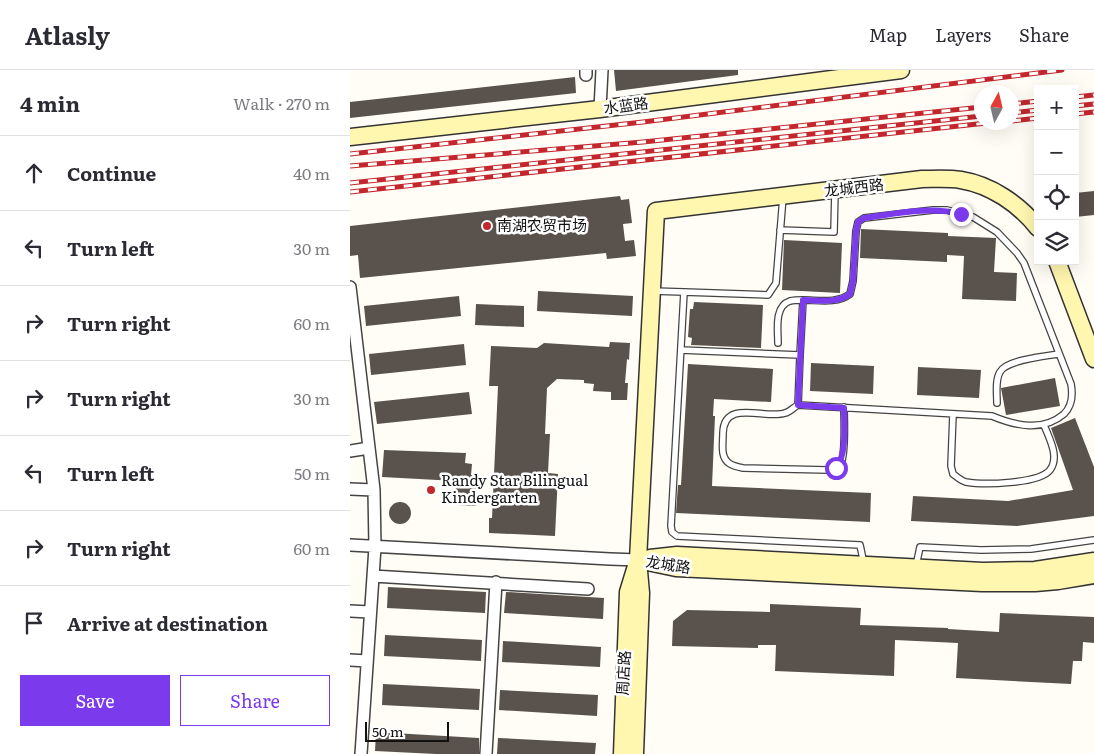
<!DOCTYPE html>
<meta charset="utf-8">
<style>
:root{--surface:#fff;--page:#f2f2f3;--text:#2b2b33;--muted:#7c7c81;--line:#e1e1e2;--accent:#7c3aed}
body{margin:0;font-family:Literata,"Noto Sans SC",serif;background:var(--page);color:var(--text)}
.controls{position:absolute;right:15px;top:15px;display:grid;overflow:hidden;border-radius:0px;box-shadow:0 5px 20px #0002}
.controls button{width:45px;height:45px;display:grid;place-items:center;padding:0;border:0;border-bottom:1px solid var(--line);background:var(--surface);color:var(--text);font:25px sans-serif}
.compass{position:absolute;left:624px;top:15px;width:45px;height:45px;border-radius:50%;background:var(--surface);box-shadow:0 5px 20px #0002;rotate:8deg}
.scale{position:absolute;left:15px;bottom:12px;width:84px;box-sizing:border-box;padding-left:5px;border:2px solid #111;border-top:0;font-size:14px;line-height:18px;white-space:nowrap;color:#111;-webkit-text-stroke:4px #fff;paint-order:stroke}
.stop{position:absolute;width:15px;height:15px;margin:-11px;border:4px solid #7c3aed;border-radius:50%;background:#fff}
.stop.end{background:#7c3aed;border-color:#fff;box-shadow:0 1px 5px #0008}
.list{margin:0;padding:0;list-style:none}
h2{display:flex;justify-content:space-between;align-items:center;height:65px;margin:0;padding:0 20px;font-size:21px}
h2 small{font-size:16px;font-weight:400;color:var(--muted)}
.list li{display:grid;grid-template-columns:32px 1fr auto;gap:15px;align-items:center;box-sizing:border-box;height:75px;padding:0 20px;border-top:1px solid var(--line)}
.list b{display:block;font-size:19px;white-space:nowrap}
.list em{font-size:16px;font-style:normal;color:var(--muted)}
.actions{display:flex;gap:10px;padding:15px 20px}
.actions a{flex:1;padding:11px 0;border:1px solid var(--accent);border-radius:0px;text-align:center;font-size:18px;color:var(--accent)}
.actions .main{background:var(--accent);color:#fff}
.icon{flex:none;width:28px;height:28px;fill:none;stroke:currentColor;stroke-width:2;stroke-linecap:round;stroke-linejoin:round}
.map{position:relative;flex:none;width:744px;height:684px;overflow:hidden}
header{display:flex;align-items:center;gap:30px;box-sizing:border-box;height:70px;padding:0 25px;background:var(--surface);border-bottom:1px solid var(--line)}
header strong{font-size:24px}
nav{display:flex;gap:28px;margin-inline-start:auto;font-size:18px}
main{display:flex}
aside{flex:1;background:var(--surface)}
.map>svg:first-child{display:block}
.building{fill:#5a524d}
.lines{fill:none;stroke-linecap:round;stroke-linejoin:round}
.lane-casing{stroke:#444;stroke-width:8}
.street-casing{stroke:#444;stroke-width:14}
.secondary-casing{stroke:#333;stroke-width:19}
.lane{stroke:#fff;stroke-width:5.5}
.street{stroke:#fff;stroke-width:11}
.secondary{stroke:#fff6b0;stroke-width:16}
.rail-casing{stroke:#c4262e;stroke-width:5}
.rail{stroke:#fff;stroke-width:3;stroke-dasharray:9;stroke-linecap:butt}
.route{stroke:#7c3aed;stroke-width:6}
.poi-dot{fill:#c4262e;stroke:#fff;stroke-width:2}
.labels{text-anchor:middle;stroke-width:5;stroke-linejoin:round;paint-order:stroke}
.street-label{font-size:15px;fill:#111;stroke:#fff}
.poi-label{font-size:15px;fill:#111;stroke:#fff;text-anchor:start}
</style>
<header>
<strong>Atlasly</strong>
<nav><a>Map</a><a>Layers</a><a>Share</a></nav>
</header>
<main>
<aside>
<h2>4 min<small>Walk · 270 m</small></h2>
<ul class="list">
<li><svg class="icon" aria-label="ahead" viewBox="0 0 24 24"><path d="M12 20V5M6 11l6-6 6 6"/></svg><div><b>Continue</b></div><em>40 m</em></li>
<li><svg class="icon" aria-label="left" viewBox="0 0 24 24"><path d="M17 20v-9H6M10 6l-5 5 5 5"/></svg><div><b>Turn left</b></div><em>30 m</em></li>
<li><svg class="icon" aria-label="right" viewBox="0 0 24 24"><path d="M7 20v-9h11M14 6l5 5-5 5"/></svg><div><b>Turn right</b></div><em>60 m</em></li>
<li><svg class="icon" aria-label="right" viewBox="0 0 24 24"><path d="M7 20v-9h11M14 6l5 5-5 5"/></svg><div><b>Turn right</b></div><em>30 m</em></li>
<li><svg class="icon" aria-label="left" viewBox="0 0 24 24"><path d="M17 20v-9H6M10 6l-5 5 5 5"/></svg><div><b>Turn left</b></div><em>50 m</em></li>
<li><svg class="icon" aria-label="right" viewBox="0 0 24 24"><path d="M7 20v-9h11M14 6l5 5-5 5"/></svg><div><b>Turn right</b></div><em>60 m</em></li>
<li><svg class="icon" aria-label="arrive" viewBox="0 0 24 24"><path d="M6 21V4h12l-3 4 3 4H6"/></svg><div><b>Arrive at destination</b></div></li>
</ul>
<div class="actions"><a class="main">Save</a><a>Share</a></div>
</aside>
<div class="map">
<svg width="744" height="684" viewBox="0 0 744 684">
<rect width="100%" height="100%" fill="#fffdf5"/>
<!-- building -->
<path class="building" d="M 264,0 L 388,0 L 388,5 L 266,21 Z
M 225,7 L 226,23 L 0,48 L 0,32 Z
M 744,121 L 744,145 L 725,147 L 725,123 Z
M 270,126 L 271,130 L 279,129 L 282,153 L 273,154 L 275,171 L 284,170 L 286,186 L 257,189 L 256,183 L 10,208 L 8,185 L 0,186 L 0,156 Z
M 511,159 L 598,163 L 598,166 L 646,168 L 644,202 L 667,203 L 666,231 L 612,229 L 614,186 L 597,185 L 597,192 L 510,188 Z
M 434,170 L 492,173 L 490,223 L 432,220 Z
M 188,221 L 283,226 L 282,246 L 187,241 Z
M 109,226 L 111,246 L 16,256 L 14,236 Z
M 344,232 L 413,235 L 411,278 L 341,275 L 342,268 L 338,267 L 340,239 L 343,239 Z
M 126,234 L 174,236 L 174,257 L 125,255 Z
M 260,272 L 280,273 L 279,290 L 277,289 L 275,313 L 278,313 L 277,330 L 261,330 L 261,322 L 243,321 L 244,314 L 234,313 L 234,310 L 207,309 L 197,318 L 195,364 L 200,364 L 198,403 L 208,404 L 205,466 L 139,463 L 139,448 L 142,448 L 148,316 L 139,316 L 141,276 L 187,278 L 194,273 L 259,277 Z
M 114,274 L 116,295 L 21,305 L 19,284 Z
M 461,293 L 524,296 L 523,324 L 460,321 Z
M 338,294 L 423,299 L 421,332 L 364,329 L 363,346 L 365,346 L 362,416 L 521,423 L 520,452 L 326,443 L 328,415 L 331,415 Z
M 568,297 L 631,300 L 629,328 L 567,325 Z
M 705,308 L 710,336 L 656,345 L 651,318 Z
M 119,322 L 122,344 L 27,354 L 24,332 Z
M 725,348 L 744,397 L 744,446 L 667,456 L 561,451 L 563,426 L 658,431 L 723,420 L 701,358 Z
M 34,380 L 116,383 L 115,393 L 122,394 L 121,405 L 127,406 L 126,436 L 105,435 L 106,411 L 32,407 Z
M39 443a11 11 0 1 1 22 0a11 11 0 1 1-22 0Z
M 38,517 L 136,522 L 135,543 L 37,538 Z
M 156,522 L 254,528 L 253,549 L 154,543 Z
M 420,534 L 511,538 L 510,555 L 598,558 L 598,559 L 649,562 L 650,543 L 744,547 L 744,573 L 733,572 L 732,591 L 723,591 L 721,614 L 606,608 L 608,573 L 545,570 L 544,606 L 425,601 L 426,575 L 408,575 L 408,578 L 322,576 L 323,551 L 337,540 L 420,542 Z
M 35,565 L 132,570 L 131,591 L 34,586 Z
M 153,571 L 251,577 L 250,597 L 152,592 Z
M 33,614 L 130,619 L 129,640 L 32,635 Z
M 150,620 L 248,625 L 247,646 L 149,640 Z
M 26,662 L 129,668 L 129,684 L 86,684 L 25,681 Z
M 148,668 L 246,673 L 245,684 L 147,684 Z"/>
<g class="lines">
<!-- lane casing -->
<g class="lane-casing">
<path id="lane" d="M 430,160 L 484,162 L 485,120
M 302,221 L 334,222 L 321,456 L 322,462 L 327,466 L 510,475 L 514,494
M 334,222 L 418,225 L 426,213 L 433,127
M 428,273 C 428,260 424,236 440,231 C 444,230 449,230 453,230
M 331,280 L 450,285 L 448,335 L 642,346 C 666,356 693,362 714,344 C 722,336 723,325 721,314 L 674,193 L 667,183 L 647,162 L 623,147 L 597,140 L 583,140 L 514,148 L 508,152 L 506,161 L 503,211 L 500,224 C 487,234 468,230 453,230 L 450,285
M 647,333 C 647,324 645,310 650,302 C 656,290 695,286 709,284
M 448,335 C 444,337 440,342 435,343 C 416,350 374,328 373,363 C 373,370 372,377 373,383 C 375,394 383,396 393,398 L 478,400 C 483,399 488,398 491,393 C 496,383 494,350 494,337
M 603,344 L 601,396 L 603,404 C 607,407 611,411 616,412 C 633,415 689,414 700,400 C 710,387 699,368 694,355
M 566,496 L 570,477 L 631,480 L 681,479 L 744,470"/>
</g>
<!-- street casing -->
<g class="street-casing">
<path id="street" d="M 236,5 L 236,0
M 250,39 L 252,0
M 0,217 L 24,420 L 25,477 L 11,684
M 0,381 L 19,378
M 0,419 L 24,420
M 0,475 L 260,489 L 288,490
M 23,506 L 238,519
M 0,541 L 20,542
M 0,590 L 17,591
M 136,684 L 146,512"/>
</g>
<!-- secondary casing -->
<g class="secondary-casing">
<path id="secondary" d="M 0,67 L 250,39 L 551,0
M 707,191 L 744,289
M 300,488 L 327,485 L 633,501 L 685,500 L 744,491
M 288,490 L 326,498 L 632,513 L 685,513 L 708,511 L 744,505
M 272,684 L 278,522 L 286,496
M 285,684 L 291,523 L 288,490 L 306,141 L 572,109 C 585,109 598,108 611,110 C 641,115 669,134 688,158"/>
</g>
<!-- lane -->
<use href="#lane" class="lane"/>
<!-- street -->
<use href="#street" class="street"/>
<!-- secondary -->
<use href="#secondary" class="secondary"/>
<!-- rail casing -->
<g class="rail-casing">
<path id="rail" d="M 725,27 L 744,25
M 662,34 L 688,31
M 725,36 L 744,34
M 662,43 L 688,40
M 725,44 L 744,42
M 662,51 L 688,48
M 0,84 L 293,52 L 712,0
M 0,96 L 293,72 L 632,37
M 0,113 L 632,46
M 0,122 L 646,52"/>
</g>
<!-- rail -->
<use href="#rail" class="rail"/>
</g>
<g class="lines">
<!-- route -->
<path class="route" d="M 486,398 C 497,385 494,355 494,338 L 448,335 L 453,230 C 468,230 487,234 500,224 L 503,211 L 506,161 L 508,152 L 514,148 C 545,144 579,136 611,144"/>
</g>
<!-- markers -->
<g class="poi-dot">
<circle cx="137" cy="156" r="5"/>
<circle cx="81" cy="420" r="5"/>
</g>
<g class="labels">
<!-- street labels -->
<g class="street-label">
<text transform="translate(276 36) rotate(-7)" y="5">水蓝路</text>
<text transform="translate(504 118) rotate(-7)" y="5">龙城西路</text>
<text transform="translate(318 495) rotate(9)" y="5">龙城路</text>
<text transform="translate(274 603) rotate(-87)" y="5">周店路</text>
</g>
<!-- poi labels -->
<g class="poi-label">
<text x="147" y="161">南湖农贸市场</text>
<text x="91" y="416">Randy Star Bilingual<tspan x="91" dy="17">Kindergarten</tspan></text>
</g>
</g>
</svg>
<div class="controls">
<button>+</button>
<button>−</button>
<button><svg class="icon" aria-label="locate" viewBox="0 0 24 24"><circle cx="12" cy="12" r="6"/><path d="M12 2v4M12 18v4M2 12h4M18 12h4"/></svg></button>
<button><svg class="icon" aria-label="layers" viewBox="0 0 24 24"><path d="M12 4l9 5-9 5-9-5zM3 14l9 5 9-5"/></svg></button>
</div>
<svg class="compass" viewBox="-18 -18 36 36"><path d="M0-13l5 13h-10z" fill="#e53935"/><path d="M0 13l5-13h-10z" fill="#7c7c81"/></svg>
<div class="scale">50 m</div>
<div class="stop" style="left:486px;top:398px"></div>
<div class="stop end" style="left:611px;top:144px"></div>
</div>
</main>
